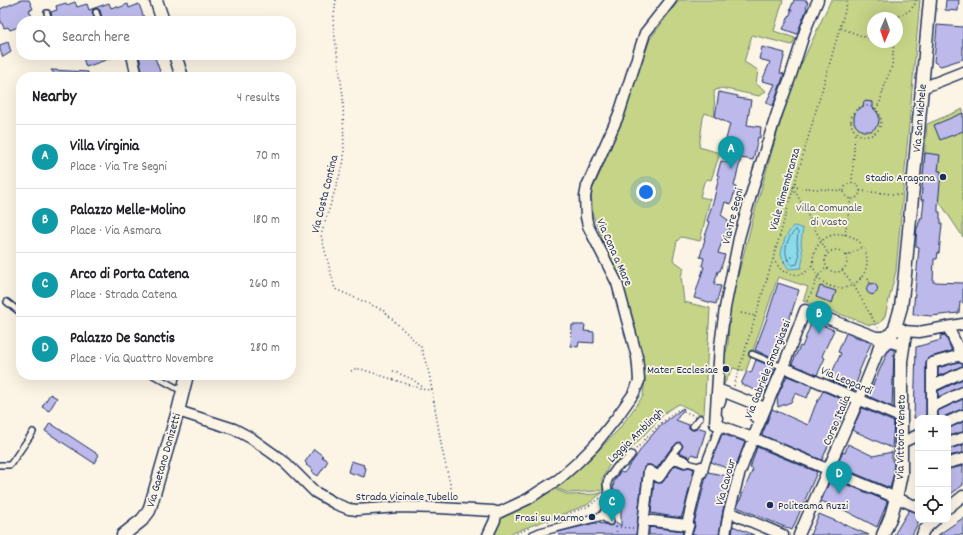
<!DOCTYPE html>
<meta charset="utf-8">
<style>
:root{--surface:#fff;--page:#f2f2f2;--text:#202124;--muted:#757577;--line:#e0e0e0;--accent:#1b2f5e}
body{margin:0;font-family:Dekko,sans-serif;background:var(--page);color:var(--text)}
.controls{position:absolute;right:12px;bottom:12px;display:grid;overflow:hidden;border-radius:8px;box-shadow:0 4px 16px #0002}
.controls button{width:36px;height:36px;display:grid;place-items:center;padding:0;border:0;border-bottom:1px solid var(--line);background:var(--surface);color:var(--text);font:20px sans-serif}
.compass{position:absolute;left:867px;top:12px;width:36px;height:36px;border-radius:50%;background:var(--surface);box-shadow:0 4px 16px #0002;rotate:182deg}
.you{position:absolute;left:646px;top:192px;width:14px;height:14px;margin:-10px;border:3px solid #fff;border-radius:50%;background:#1a73e8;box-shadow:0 0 0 6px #1a73e833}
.badge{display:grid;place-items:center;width:26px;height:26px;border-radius:50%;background:var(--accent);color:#fff;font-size:13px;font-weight:700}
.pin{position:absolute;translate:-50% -33px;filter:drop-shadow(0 1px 2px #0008)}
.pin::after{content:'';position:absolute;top:21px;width:14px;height:12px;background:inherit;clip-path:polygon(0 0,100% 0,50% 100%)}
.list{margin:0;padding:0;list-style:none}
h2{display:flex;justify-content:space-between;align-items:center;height:52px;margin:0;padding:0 16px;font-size:17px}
h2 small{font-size:13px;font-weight:400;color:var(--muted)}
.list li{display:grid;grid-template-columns:26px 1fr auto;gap:12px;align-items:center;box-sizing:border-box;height:64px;padding:0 16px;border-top:1px solid var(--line)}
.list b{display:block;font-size:15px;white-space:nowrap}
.list p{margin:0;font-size:13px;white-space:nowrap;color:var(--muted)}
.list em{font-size:13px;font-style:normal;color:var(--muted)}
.icon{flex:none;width:22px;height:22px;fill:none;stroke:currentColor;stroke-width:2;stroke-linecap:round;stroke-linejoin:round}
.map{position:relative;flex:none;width:963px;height:535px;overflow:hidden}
.search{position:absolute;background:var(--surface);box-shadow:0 4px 16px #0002;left:16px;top:16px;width:280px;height:44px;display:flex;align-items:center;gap:10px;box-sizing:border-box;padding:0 14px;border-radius:16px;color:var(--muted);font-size:15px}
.panel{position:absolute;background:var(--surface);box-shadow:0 4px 16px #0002;left:16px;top:72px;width:280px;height:308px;border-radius:16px}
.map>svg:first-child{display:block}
.green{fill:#c6d488;stroke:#708273;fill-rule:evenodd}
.water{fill:#8cdbe9;stroke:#5f96b1}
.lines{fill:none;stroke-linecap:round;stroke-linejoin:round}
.shore{stroke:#487496;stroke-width:1}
.building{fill:#bdbaeb;stroke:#1b2f5e}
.service-casing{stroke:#1b2f5e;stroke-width:8}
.pedestrian-casing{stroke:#1b2f5e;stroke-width:10}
.minor-casing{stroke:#1b2f5e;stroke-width:13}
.tertiary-casing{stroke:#1b2f5e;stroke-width:15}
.path{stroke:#1b2f5e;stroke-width:1.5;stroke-dasharray:1 3;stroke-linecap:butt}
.service{stroke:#fcf5e5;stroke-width:5}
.pedestrian{stroke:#fcf5e5;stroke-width:7}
.minor{stroke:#fcf5e5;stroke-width:10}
.tertiary{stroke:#fcf5e5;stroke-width:12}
.poi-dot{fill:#1b2f5e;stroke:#fcf5e5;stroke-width:1.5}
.labels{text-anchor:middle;stroke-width:3.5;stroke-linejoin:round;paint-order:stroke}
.street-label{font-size:12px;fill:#1b2f5e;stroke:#fcf5e5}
.poi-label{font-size:12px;fill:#1b2f5e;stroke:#fcf5e5;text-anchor:end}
.park-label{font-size:12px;fill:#465868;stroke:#fcf5e5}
</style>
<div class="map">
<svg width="963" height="535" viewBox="0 0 963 535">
<rect width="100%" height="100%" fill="#fcf5e5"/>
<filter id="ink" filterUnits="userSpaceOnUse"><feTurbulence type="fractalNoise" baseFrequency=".025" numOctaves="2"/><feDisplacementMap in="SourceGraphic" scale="8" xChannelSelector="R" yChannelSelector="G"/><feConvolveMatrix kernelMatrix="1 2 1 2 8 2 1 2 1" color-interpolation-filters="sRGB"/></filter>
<g filter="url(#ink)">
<!-- green -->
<path class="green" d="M 679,0 L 783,0 L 774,31 L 795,38 L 792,45 L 752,35 L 744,62 L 758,70 L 756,84 L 766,91 L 759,96 L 721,88 L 714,91 L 715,117 L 705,113 L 703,118 L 699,147 L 720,153 L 711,180 L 708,179 L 704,182 L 700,197 L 710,199 L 700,241 L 681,237 L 677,241 L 673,260 L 684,268 L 681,276 L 684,302 L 710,308 L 704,414 L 700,414 L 679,404 L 667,411 L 620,460 L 610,464 L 602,479 L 603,490 L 596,491 L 569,493 L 553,487 L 590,459 L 619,429 L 643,396 L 645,378 L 632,316 L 613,265 L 593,216 L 591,192 L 604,164 L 633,88 L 650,39 Z
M 831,0 L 920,0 L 896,271 L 885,316 L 880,323 L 870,325 L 803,301 L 808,287 L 778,277 L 746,371 L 733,368 L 723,386 L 722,366 L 728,345 L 730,306 L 756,207 L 778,130 L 790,91 L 799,69 ZM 873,18 L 897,18 L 897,42 L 873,42 Z
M 963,109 L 963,237 L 939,201 L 921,200 L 927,124 Z
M 552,488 L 569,495 L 597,494 L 603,492 L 587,505 L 525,528 L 508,535 L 492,535 L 501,515 Z"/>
<!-- water -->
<path class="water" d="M 793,226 L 798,227 L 803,229 L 801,243 L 803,258 L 801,268 L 789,269 L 784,262 L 781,255 L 782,249 L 785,238 Z"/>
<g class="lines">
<!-- shore -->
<path class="shore" d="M 796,230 L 798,232 L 797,243 L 799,258 L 797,264 L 792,265 C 781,255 786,238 796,230 Z"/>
</g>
<!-- building -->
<path class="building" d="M 21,0 L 29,0 L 33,9 L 29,10 L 34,21 L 21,21 L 21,26 L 10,30 L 8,27 L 4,28 L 0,19 L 0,9 Z
M 794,0 L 807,0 L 806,2 L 808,2 L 806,8 L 807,8 L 797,34 L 783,29 L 792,10 L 790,10 Z
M 946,0 L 959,0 L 958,11 L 945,10 Z
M 75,2 L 77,7 L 87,4 L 89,10 L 109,3 L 111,8 L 117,6 L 118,8 L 128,4 L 129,8 L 139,4 L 145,21 L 103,21 L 100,10 L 96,8 L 93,9 L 92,12 L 95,21 L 71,21 L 71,19 L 63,21 L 53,21 L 51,12 L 57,10 L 56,6 L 66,3 L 67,5 Z
M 937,25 L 963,27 L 963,59 L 941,66 L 934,62 Z
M 8,42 L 11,52 L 3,57 L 0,50 L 0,45 Z
M 762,47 L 785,53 L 780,73 L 784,74 L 773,106 L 766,103 L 775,84 L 762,81 L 770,62 L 759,59 Z
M 82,55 L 117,55 L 117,56 L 86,67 Z
M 139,55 L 154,55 L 162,77 L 143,77 Z
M 51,70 L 88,72 L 88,77 L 57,77 Z
M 719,92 L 738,96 L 737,98 L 751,100 L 747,125 L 761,127 L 760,138 L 758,137 L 753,160 L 741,158 L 734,186 L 736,187 L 731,204 L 725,202 L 721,215 L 728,220 L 726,227 L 730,228 L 726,241 L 723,239 L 718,253 L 725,255 L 720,271 L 718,271 L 714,285 L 721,286 L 716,304 L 694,298 L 704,267 L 702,266 L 704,258 L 700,257 L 705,239 L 704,239 L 710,222 L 707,221 L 714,199 L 719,176 L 717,175 L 721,161 L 734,164 L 737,150 L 724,147 L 730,124 L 715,117 Z
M 864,101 L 873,102 L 873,108 L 877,112 L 879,116 L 879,120 L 878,125 L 875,128 L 871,131 L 863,131 L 859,129 L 856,126 L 854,122 L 854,117 L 855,113 L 858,110 L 863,106 Z
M 963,113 L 963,131 L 940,140 L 934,125 Z
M 925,153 L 940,155 L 938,171 L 941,171 L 938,206 L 938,212 L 940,212 L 940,219 L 941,219 L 941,224 L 942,224 L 939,253 L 938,252 L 937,259 L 934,259 L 933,282 L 963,283 L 963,303 L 960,302 L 959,313 L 931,316 L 913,314 L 919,247 L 916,246 L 916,241 L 917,227 L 918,227 L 919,222 L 920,222 L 920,218 L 922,218 L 924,200 L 921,200 Z
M 778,283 L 799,290 L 787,326 L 786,326 L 774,359 L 755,350 L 767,318 Z
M866.5 289a5.5 5.5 0 1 1 11 0a5.5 5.5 0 1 1-11 0Z
M 820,286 L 836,291 L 832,303 L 816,297 Z
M 812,321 L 834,330 L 822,356 L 825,358 L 817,375 L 792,364 L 800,346 L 802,347 Z
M 572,325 L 585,325 L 584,331 L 594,332 L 594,343 L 579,342 L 578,347 L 571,346 Z
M 846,333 L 871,343 L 859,372 L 860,372 L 854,390 L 829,379 L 841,353 L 838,352 Z
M 945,335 L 952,351 L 930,357 L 927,359 L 926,363 L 926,418 L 914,418 L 916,347 L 941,340 L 940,336 Z
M 889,349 L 894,349 L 892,407 L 868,396 Z
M 756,360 L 771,366 L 771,368 L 775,370 L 764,394 L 741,384 L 747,371 L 751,373 Z
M 958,362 L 963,364 L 963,366 L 938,376 L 938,368 Z
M 787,376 L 812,386 L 807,398 L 795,393 L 791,402 L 778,407 L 777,397 Z
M 963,379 L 963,386 L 938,397 L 938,391 Z
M 823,391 L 848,402 L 838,426 L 837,425 L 822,460 L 762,435 L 772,409 L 808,425 L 815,406 Z
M 50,394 L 57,398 L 49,411 L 42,407 Z
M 963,399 L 963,409 L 945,416 L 943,418 L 938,418 L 938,411 Z
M 683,408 L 684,409 L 676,420 L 689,425 L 689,428 L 692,430 L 695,430 L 697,427 L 706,430 L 698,456 L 692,454 L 690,458 L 688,456 L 679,452 L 683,446 L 681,443 L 678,442 L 669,451 L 657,468 L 650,465 L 646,465 L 644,467 L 643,470 L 636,535 L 559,535 L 558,532 L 595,523 L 605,524 L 610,526 L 614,524 L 615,521 L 621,526 L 621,506 L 619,506 L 620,491 L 613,490 L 614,481 L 620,472 L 624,473 L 635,458 L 646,442 L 660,426 Z
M 862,408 L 894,422 L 892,448 L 852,430 Z
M 963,422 L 963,432 L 948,436 L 948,428 Z
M 50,423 L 99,455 L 94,463 L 45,431 Z
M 722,434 L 745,442 L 734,471 L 711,462 Z
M 848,444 L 873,456 L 892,452 L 892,461 L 894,462 L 894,473 L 890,488 L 837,466 L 843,452 L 845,453 Z
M 963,445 L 963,453 L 948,456 L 948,449 Z
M 757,447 L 817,472 L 792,530 L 737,507 L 753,469 L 750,468 Z
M 314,449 L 323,456 L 322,457 L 328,461 L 318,476 L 312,472 L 313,470 L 306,465 L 307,464 L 305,462 Z
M 351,461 L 364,465 L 363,467 L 366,468 L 364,477 L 348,472 Z
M 675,465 L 683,468 L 688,467 L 694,469 L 685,506 L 681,518 L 651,513 L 654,482 L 658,483 L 662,483 Z
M 963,466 L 963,485 L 948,496 L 948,469 Z
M 708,472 L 732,477 L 723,510 L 719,535 L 692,535 L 695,526 L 694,523 L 697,513 L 706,477 Z
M 831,478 L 887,501 L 885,508 L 877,527 L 844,510 L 821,501 Z
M 909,510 L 918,513 L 918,523 L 912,535 L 894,535 Z
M 819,514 L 869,535 L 810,535 Z
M 963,518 L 963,535 L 938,535 Z
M 733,526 L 754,535 L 732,535 Z
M 649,527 L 683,531 L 682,535 L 649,535 Z"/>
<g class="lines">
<!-- service casing -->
<g class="service-casing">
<path id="service" d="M 96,12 L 99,21
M 47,13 L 49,21
M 7,302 L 21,313
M 752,354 L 783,367
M 153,375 L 182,391
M 693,426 L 700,418
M 673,457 L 672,454 L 679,446
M 685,462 L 701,467
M 0,465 L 10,465 L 33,432"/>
</g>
<!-- pedestrian casing -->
<g class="pedestrian-casing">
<path id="pedestrian" d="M 703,473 L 706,462 L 720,426
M 602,516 L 610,521
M 687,525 L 690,525 L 687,535
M 533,535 L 540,532 L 602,516 L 607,508 L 609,500 L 610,494 L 608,492 L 607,483 L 609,478 L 617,467 L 624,463 L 631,455"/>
</g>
<!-- minor casing -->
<g class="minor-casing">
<path id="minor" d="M 132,55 L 137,77
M 922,88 L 963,72
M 948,327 L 963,358
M 903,331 L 919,332 L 963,324
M 880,351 L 886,343 L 894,342
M 783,367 L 900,417
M 933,386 L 963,372
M 720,402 L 722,391 L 760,406 L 755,417
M 932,407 L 963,392
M 178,411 L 234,429 L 251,438 L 286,463 L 315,492 L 336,504 L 349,509 L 357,510 L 399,507 L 439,508 L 493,511 L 496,512 L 496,514
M 717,418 L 715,424 L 753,438 L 918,507
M 932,418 L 932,363 L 961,355
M 948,422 L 963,415
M 715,424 L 720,346 L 725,308 L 739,238 L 753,188 L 777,113 L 790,78 L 806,28 L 818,0
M 901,443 L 918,435
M 948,443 L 963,438
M 948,463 L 963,459
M 948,508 L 963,496
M 729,512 L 783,535
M 496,514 L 528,499 L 540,491 L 559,479 L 578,462 L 594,446 L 617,417 L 634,393 L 639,381 L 638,366 L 637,357 L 617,283 L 588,226 L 586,217 L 585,197 L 587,186 L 619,114 L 645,33 L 671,0
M 644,520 L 687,525 L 701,467
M 488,535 L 495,520 L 496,514
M 642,535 L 649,471 L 659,477 L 673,457 L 685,462
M 725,535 L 729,512 L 739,475 L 753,438 L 783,367 L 805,310 L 876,337 L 884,337 L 892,333
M 799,535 L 859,399 L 876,357 L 880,342 L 876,337
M 922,535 L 924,530 L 935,520"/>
</g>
<!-- tertiary casing -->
<g class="tertiary-casing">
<path id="tertiary" d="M 156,0 L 163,21
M 175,55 L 182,77
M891 336a7 7 0 1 1 14 0a7 7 0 1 1-14 0Z
M 894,331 L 901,307 L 905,274 L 930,0
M 123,535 L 142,520 L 149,511 L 178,411 L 187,375
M 883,535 L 891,516 L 896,498 L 901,474 L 901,361 L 904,341"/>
</g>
<!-- path -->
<path class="path" d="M 336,0 L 333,23 L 343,96 L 344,161 L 321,235 L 335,289 L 383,310 L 421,347 L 429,373 L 442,449 L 454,501
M 881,18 L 887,18
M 895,18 C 904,14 914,10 916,0
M 841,28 L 867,38 L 870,37 L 869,27 L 873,22
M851 121a15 15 0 1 1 30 0a15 15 0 1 1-30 0Z
M 876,109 L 880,102 L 886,81 L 892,66 L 894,42
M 852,183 L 855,131
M844 191a8 8 0 1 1 16 0a8 8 0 1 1-16 0Z
M 793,187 L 828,254
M 793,187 L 844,191
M 860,191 L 903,195
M813 261a27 27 0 1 1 54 0a27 27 0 1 1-54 0Z
M 845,235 L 851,198
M825 261a11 11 0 1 1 22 0a11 11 0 1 1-22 0Z
M 846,256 L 862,247
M 773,259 L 782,271 L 793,274 L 798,275 L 805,273 L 813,264
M 784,262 L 794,255
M 842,270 L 853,284 L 878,328
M 860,278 L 868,278 L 870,283
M 808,301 L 818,276 L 827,267
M 741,313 L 755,316
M 351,371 L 355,369 L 361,369 L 416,387 L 426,390 L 432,389
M 393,371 L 412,379 L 424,388
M 734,386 L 773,259 L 848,0
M 636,449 L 659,425 L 679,409 L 695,416
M 548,521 L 587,507 L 602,497
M 616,527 L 634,528
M 616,527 L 617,535
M 513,535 L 529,528"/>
<!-- service -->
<use href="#service" class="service"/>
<!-- pedestrian -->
<use href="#pedestrian" class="pedestrian"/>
<!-- minor -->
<use href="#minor" class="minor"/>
<!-- tertiary -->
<use href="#tertiary" class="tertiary"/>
</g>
</g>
<!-- markers -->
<g class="poi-dot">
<circle cx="943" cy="177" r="4"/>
<circle cx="726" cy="369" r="4"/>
<circle cx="770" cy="505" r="4"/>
<circle cx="592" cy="517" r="4"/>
</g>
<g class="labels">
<!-- street labels -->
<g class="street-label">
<text transform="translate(919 118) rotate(-85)" y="4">Via San Michele</text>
<text transform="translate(784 189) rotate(-74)" y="4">Viale Rimembranza</text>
<text transform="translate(324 194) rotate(-76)" y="4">Via Costa Contina</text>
<text transform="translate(732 216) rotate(-76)" y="4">Via Tre Segni</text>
<text transform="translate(615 252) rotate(66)" y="4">Via Cona a Mare</text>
<text transform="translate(767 369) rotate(-68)" y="4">Via Gabriele Smargiassi</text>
<text transform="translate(847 380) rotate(23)" y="4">Via Leopardi</text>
<text transform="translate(836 420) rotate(-67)" y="4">Corso Italia</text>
<text transform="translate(635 435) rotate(-44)" y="4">Loggia Amblingh</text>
<text transform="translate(900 437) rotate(-89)" y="4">Via Vittorio Veneto</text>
<text transform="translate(163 460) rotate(-74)" y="4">Via Gaetano Donizetti</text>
<text transform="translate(725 482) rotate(-74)" y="4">Via Cavour</text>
<text x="407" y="500">Strada Vicinale Tubello</text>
</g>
<!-- poi labels -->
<g class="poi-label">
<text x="935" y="181">Stadio Aragona</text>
<text x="718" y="373">Mater Ecclesiae</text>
<text x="778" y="509" text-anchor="start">Politeama Ruzzi</text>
<text x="584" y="521">Frasi su Marmo</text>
</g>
<!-- park labels -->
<g class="park-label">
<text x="829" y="211">Villa Comunale<tspan x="829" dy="14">di Vasto</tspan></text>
</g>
</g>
</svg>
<div class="controls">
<button>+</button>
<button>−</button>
<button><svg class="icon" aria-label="locate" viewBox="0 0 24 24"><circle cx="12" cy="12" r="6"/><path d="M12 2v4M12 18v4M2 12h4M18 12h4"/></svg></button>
</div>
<svg class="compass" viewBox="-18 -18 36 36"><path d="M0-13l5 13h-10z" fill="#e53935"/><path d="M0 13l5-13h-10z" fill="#757577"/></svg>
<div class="you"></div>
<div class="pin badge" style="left:731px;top:169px;background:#0f9aa8">A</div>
<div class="pin badge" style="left:819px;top:334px;background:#0f9aa8">B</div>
<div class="pin badge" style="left:612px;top:522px;background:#0f9aa8">C</div>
<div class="pin badge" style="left:839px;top:494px;background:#0f9aa8">D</div>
<div class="search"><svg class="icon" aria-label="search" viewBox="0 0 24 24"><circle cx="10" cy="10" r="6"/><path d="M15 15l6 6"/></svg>Search here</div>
<section class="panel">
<h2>Nearby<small>4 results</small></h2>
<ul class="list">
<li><span class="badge" style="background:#0f9aa8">A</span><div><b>Villa Virginia</b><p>Place · Via Tre Segni</p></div><em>70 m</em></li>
<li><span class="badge" style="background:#0f9aa8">B</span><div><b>Palazzo Melle-Molino</b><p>Place · Via Asmara</p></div><em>180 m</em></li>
<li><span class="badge" style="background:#0f9aa8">C</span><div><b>Arco di Porta Catena</b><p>Place · Strada Catena</p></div><em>260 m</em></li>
<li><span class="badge" style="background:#0f9aa8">D</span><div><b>Palazzo De Sanctis</b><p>Place · Via Quattro Novembre</p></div><em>280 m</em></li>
</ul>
</section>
</div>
